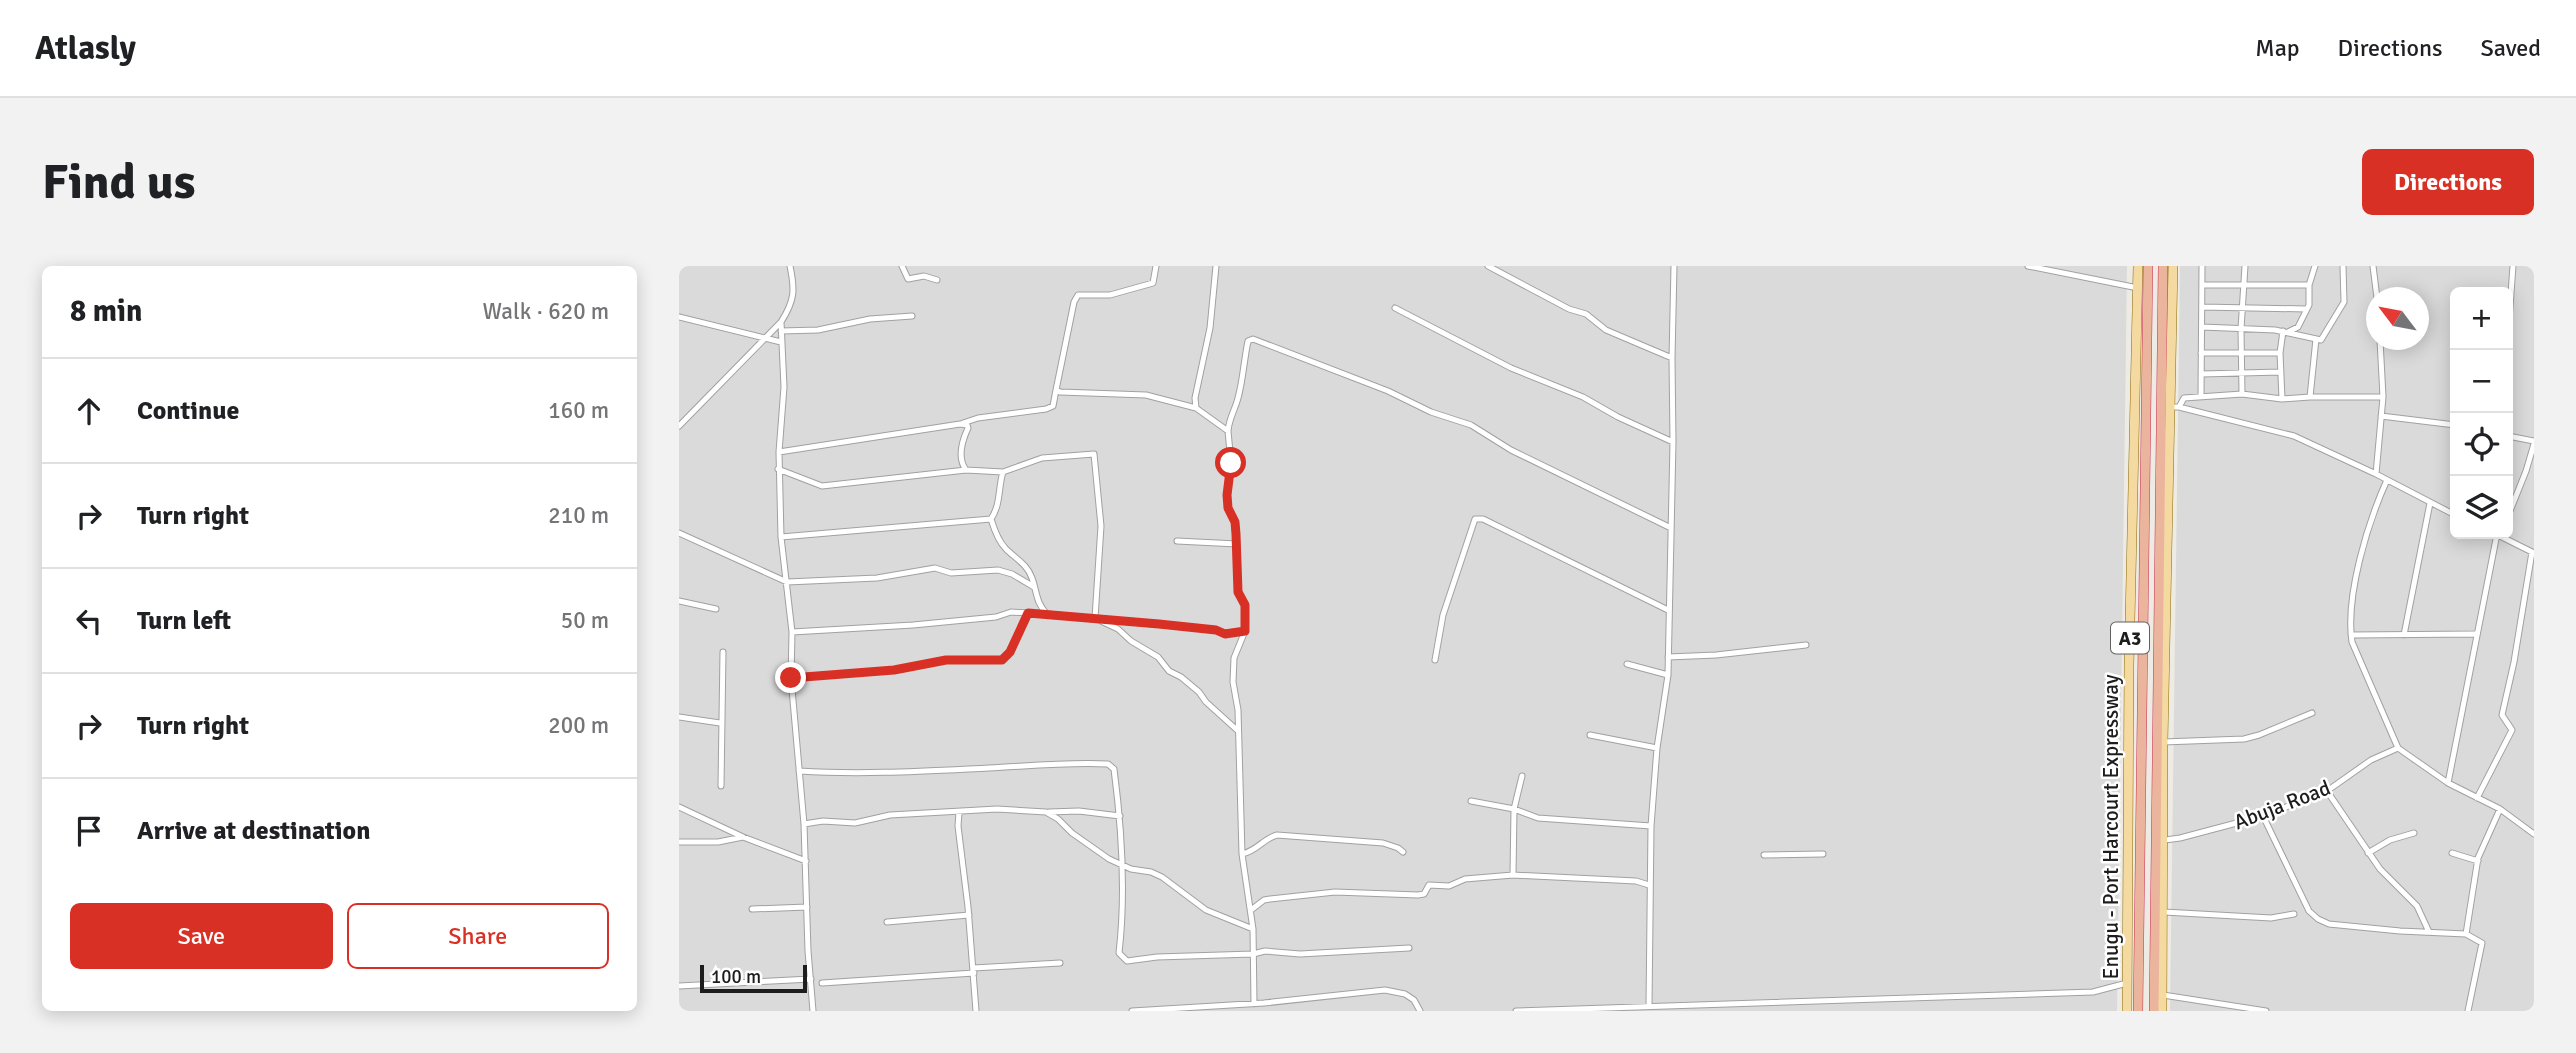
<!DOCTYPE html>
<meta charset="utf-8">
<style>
:root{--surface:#fff;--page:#f2f2f2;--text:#202124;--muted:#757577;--line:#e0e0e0;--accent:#d93025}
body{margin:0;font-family:Signika,sans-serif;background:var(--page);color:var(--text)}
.controls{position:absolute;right:21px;top:21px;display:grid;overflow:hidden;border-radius:10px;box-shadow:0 4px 18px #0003}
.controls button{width:63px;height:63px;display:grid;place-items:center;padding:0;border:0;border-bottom:2px solid var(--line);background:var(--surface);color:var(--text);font:35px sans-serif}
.compass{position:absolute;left:1687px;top:21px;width:63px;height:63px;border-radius:50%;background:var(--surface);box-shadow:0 4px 18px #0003;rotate:302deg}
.scale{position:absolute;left:21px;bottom:18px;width:107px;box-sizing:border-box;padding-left:7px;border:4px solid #1d1d1d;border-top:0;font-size:19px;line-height:24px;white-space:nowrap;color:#1d1d1d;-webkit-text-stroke:5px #fff;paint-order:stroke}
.stop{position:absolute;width:21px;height:21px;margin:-16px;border:5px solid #d93025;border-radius:50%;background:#fff}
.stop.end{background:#d93025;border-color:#fff;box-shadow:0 2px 7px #0008}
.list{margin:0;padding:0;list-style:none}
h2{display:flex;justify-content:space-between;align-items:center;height:91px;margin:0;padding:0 28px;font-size:30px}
h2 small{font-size:23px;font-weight:400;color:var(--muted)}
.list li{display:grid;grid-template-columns:46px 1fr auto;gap:21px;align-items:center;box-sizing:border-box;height:105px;padding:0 28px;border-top:2px solid var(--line)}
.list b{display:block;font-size:26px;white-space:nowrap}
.list em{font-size:23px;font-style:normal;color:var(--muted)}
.actions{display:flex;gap:14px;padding:21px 28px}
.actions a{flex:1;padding:16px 0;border:2px solid var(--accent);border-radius:10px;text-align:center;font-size:24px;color:var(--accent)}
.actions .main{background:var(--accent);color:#fff}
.icon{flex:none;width:38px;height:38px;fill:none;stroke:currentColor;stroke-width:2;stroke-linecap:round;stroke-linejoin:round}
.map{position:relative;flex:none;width:1855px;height:745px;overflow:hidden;border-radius:10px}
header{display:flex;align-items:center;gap:42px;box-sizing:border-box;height:98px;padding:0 35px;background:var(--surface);border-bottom:2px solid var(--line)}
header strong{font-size:33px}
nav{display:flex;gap:38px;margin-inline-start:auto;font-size:24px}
.intro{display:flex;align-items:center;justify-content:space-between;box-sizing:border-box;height:168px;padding:0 42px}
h1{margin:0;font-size:49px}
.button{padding:18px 32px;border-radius:10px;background:var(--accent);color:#fff;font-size:24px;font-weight:700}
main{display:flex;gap:42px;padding:0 42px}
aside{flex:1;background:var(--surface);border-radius:10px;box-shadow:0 4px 18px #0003}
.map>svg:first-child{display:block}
.residential{fill:#dbdada;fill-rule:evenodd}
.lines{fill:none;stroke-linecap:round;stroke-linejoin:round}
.minor-casing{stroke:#a1a1a1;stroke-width:7}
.primary-casing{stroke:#8b6d0b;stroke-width:10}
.trunk-casing{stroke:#cb3157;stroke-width:10}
.minor{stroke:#fff;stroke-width:5}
.primary{stroke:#f4d9a1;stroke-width:9}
.trunk{stroke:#eab59c;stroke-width:9}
.route{stroke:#d93025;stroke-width:9}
.labels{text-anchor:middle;stroke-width:5;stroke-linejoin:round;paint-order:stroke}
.shield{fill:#fff;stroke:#616161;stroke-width:2}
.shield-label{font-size:19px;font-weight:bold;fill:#1d1d1d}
.street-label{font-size:21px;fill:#1d1d1d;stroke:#fff}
</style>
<header>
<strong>Atlasly</strong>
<nav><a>Map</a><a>Directions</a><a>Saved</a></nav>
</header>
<div class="intro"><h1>Find us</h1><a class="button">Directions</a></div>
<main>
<aside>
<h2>8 min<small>Walk · 620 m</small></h2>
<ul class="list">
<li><svg class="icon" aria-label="ahead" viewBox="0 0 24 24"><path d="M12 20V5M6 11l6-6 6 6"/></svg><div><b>Continue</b></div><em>160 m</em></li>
<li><svg class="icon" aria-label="right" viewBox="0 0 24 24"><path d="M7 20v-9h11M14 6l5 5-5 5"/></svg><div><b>Turn right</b></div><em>210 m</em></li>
<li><svg class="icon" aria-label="left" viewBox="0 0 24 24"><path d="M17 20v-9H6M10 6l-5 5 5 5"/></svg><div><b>Turn left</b></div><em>50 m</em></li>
<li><svg class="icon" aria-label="right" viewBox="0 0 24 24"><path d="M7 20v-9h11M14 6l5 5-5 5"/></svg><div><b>Turn right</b></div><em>200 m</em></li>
<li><svg class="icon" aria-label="arrive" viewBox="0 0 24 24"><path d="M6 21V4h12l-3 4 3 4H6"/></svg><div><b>Arrive at destination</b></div></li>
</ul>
<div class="actions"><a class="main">Save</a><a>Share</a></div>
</aside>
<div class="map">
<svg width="1855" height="745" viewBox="0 0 1855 745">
<rect width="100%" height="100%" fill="#edebe3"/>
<!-- residential -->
<path class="residential" d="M 0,0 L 1448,0 L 1438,745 L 0,745 Z
M 1501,0 L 1855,0 L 1855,745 L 1491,745 ZM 1776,26 L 1829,26 L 1829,268 L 1776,268 ZM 1698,32 L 1740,32 L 1740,74 L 1698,74 Z"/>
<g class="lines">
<!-- minor casing -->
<g class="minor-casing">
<path id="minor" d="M 223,0 L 229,13 L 245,10 L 258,14
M 477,0 L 474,17 L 431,29 L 399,29 L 395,36 L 377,124 L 381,126 L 467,129 L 517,142 L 549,165 L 552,197 L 548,229 L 549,242 L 556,256 L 557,268 L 559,326 L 566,339 L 566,365 L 555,392 L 554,416 L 559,444 L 563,588 L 574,663 L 575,738
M 809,0 L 890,43 L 907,48 L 927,64 L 993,92
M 1349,0 L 1459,22
M 1694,0 L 1698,32
M 1523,19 L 1630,19
M 1523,41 L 1627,43
M 716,42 L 832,102 L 904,131 L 939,151 L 994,176
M 0,51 L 102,76
M 102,56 L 105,121 L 100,186 L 281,158 L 288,159 L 289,162 C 283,175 278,192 287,204 L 324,206 C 319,222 322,238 312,253 C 315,263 319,275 327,283 C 337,293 348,298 353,312 C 358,326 357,337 368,348 L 537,364 L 546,367 L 566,365
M 1523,61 L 1596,64 L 1642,74 L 1665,36 L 1664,0
M 102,65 L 139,64 L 191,53 L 233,50
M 1609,66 L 1619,61 L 1630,39 L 1630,19 L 1636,0
M 1829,68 L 1834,0
M 1522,87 L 1601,87
M 1522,108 L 1602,106
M 1563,128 L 1562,63 L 1566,0
M 1522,130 L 1523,0
M 1631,131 L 1637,73
M 1603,133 L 1601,87 L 1604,65
M 1490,141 L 1500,141 L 1615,170 L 1697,208 L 1776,249
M 1500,141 L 1505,132 L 1563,128 L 1603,133 L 1631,131 L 1704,131
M 517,142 L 516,132 L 531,62 L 537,0
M 1702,150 L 1776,159
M 284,157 L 299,152 L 367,143 L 374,140 L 377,124
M 0,160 L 102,56 C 116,34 116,24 111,0
M 549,165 C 550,152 556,144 559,132 C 564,114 565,94 569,75 L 574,73 L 709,125 L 752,146 L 792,159 L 832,184 L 992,262
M 1829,170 L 1855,175
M 100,186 L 102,271 L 113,366 L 112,412 L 125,558 L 129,685 L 134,745
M 99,203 L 143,220 L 287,204
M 324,206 L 363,192 L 415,188 L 422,260 L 416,352
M 1697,208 L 1704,131 L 1701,74
M 1708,214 C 1689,256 1666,330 1673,376 L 1719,482
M 1829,250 L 1847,205 L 1855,178
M 0,267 L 108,316 L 198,312 L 256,302 L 272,307 L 319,304 L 333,308 L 355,321
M 1817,268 L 1855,287
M 102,271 L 312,253
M 498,275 L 558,278
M 0,335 L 37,343
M 422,355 L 439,363 L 452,375 L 479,391 L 490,405 L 502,411 L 520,426 L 527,436 L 558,464
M 113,366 L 234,359 L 317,351 L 332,346 L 368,348
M 1672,369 L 1796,368
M 1725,369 L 1751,237
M 989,391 L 1037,389 L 1127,379
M 756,394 L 764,349 L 796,253 L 804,253 L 989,344
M 948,398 L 989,409
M 112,412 L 215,404 L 267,394 L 323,394 L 331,386 L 349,347
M 0,451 L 41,457
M 911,469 L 978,482
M 1484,476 L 1565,473 L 1580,469 L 1633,447
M 1719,482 L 1769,517 L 1821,543 L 1855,568
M 120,505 C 183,509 247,505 310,502 C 350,500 388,496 429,498 L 435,503 C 443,564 447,626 440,687 L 448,695 L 478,691 L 574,688 L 586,685 L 621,688 L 730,682
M 1769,517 L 1818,268
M 42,520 L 44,386
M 1648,525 L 1701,603 L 1738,640 L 1750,666
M 1798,532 L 1833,464 L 1823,449 L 1835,396 L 1853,286
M 792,535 L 835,543 L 859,552 L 972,560
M 0,541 L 64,571 L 127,595
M 280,546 L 279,560 L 289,641 L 297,745
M 370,546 L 400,545 L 441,550
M 1584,550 L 1630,645 L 1639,653 L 1650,658 L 1721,665 L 1787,668 L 1803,677 L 1789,745
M 125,558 L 144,555 L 176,557 L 211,549 L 318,543 L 367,546 L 379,553 L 393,567 L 430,593 L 452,603 L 472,606 L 483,611 L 527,644 L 574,663
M 1486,574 L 1501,572 L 1584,550 L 1648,525 L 1692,494 L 1719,482
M 0,576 L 39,576 L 64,571
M 1689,587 L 1711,574 L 1735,567
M 1773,587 L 1799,595
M 563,588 C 578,585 585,572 598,569 L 704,577 L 719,582 L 724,586
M 1085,589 L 1144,588
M 834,609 L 835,543 L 843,510
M 73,643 L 128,641
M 572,644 L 585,634 L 591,633 L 656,626 L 739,629 L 745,628 L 750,619 L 770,620 L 786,613 L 834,609 L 957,615 L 970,619
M 1485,646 L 1592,652 L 1615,648
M 208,656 L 290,649
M 1787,668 L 1799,592 L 1821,543
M 294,702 L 381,697
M 143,717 L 295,707
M 0,720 L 132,713
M 1484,729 L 1587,745
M 970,740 L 972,560 L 978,482 L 989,409 L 994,176 L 993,92 L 995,0
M 453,745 L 585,737 L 706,724 L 726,728 L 735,734 L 741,745
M 837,745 L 1414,726 L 1448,717"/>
</g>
<!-- primary casing -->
<g class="primary-casing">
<path id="primary" d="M 1448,745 L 1450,399 L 1459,0
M 1483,745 L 1484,476 L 1494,0"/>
</g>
<!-- trunk casing -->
<g class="trunk-casing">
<path id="trunk" d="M 1459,745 L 1469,0
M 1475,745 L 1484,0"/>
</g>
<!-- minor -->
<use href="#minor" class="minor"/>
<!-- primary -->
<use href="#primary" class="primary"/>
<!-- trunk -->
<use href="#trunk" class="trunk"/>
</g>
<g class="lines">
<!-- route -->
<path class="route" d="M 112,412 L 215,404 L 267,394 L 323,394 L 331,386 L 349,347 L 480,358 L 537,364 L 546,368 L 566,365 L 566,339 L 559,326 L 557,268 L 556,256 L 549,242 L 548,229 L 552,197"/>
</g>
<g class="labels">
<!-- shield labels -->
<rect class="shield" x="1432" y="356.5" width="38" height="31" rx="5"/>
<g class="shield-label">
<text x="1451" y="379">A3</text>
</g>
<!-- street labels -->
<g class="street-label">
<text transform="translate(1603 539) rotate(-21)" y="7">Abuja Road</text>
<text transform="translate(1432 561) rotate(-90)" y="7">Enugu - Port Harcourt Expressway</text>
</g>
</g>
</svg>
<div class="controls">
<button>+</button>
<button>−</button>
<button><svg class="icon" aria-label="locate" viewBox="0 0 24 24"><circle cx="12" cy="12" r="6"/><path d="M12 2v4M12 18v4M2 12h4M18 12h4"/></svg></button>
<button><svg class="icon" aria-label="layers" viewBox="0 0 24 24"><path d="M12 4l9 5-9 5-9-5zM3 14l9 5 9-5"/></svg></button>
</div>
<svg class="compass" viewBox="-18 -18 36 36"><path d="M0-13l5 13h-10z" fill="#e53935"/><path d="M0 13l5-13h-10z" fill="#757577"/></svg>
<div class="scale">100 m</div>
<div class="stop" style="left:552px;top:197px"></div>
<div class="stop end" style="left:112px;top:412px"></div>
</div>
</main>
